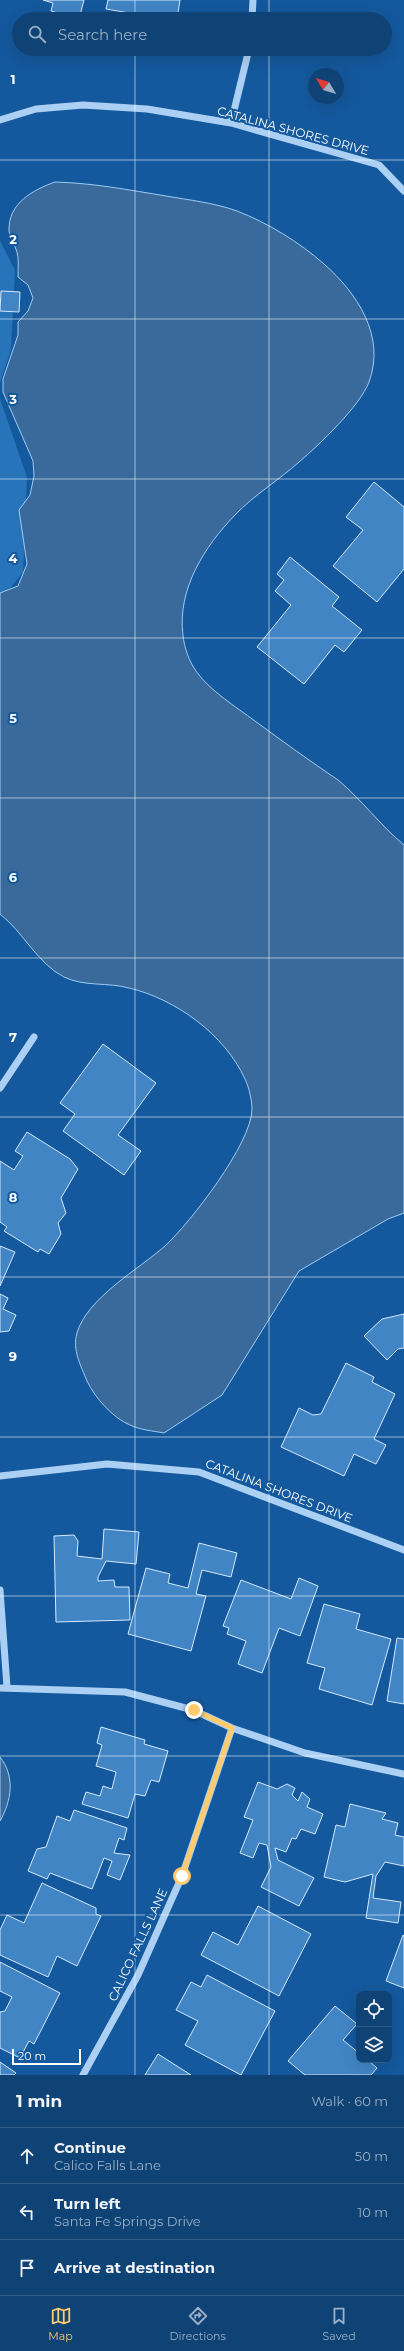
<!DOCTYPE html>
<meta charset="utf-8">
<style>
:root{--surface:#0f4376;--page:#184a7b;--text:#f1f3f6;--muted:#9bb0c5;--line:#2f5c88;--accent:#ffcb6d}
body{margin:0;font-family:Montserrat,sans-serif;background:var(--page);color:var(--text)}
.controls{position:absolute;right:12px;bottom:12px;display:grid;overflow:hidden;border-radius:8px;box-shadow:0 4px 16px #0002}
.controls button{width:36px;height:36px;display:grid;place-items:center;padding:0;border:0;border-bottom:1px solid var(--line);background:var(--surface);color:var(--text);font:20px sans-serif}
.compass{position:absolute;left:308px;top:68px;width:36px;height:36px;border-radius:50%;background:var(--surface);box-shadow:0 4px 16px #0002;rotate:308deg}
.scale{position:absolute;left:12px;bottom:10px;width:69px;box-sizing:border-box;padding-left:4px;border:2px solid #fff;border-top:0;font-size:11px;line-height:14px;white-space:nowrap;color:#fff;-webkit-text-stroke:3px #14599d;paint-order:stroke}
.stop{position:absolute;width:12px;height:12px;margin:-9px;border:3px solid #ffcb6d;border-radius:50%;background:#fff}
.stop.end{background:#ffcb6d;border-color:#fff;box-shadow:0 1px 4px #0008}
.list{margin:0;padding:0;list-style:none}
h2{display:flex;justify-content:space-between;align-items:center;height:52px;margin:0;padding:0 16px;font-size:17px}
h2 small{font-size:13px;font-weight:400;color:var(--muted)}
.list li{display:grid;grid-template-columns:26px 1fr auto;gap:12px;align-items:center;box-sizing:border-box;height:56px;padding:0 16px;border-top:1px solid var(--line)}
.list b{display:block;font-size:15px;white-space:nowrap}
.list p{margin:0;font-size:13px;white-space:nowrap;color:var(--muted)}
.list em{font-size:13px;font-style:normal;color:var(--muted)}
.icon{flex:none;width:22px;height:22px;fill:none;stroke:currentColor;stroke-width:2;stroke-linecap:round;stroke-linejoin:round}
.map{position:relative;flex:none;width:404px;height:2075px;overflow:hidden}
.search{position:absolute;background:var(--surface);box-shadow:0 4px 16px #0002;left:12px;right:12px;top:12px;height:44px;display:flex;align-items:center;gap:10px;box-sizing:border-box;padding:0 14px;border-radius:22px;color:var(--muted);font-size:15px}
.sheet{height:220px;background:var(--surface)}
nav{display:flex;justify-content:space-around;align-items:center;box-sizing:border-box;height:56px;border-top:1px solid var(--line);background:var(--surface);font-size:11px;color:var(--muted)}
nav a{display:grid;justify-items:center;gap:2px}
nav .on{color:var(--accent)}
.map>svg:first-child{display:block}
.green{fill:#2774ba}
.water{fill:#396a9b;stroke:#9dccf6}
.building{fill:#4285c5;stroke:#d3e9fd}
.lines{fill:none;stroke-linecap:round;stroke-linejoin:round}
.minor{stroke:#abd0f3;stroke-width:7}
.route{stroke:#ffcb6d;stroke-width:5}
.grid{fill:none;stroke:#fff;stroke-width:1;stroke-opacity:0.55}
.labels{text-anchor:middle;stroke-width:4;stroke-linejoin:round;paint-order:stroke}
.street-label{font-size:12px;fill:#fff;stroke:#14599d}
.grid-label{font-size:13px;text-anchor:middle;font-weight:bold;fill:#fff;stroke:#14599d;stroke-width:4;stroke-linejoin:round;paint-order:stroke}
</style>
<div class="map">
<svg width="404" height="2075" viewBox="0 0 404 2075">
<rect width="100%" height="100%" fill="#14599d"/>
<!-- green -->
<path class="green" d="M 0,241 L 15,270 L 11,349 L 0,383 Z
M 0,399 L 27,477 L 23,572 L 0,601 Z"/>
<!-- water -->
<path class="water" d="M 55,182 C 93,183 129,190 166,196 C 189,200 215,203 237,211 C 268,223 299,242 324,264 C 357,293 386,336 369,382 C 360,406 319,445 299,462 C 279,480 254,495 235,515 C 205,546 177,589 183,635 C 184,647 189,661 196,671 C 209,690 236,707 255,721 C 282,741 310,761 338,780 C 362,800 380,825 404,845 L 404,1213 L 388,1219 L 299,1271 L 222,1395 L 164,1433 C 154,1431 140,1430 130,1425 C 113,1418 95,1398 87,1381 C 81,1366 72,1350 77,1333 C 87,1298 139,1269 165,1246 C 190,1223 252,1143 252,1109 C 252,1101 249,1087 245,1079 C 225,1035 176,999 129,988 C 107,982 85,987 64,977 C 38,964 23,932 0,914 L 0,593 L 18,586 L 27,564 L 19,510 L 30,495 L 34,476 L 33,461 L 3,392 L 3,379 L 18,335 L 18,322 L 28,311 L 33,298 L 28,285 L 18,277 C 18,269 19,259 17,252 C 15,245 10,239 9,231 C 8,203 33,190 55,182 Z
M 0,1757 C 15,1776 12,1800 0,1821 Z"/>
<!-- building -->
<path class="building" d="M 43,0 L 84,0 L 79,19 L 51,11 L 53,3 Z
M 108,0 L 180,0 L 177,19 L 152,19 L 153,17 L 106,9 Z
M 1,291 L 20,292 L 19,312 L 0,311 Z
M 374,482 L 404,507 L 404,569 L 377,602 L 333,566 L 363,530 L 346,517 Z
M 290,557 L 339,597 L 332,606 L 362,630 L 344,652 L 335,645 L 304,684 L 257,647 L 291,605 L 275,591 L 284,580 L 277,574 Z
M 103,1044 L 156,1083 L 118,1135 L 141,1151 L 124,1175 L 63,1131 L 75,1114 L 60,1103 Z
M 27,1132 L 70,1159 L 78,1169 L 61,1198 L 66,1213 L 58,1223 L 61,1234 L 49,1254 L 40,1249 L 38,1252 L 4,1231 L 7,1227 L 0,1222 L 0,1161 L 14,1170 L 23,1156 L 15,1151 Z
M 0,1246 L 15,1252 L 0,1286 Z
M 0,1294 L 8,1298 L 3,1309 L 16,1315 L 9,1331 L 0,1332 Z
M 404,1314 L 404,1348 L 398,1349 L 387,1360 L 364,1336 L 382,1319 Z
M 346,1363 L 374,1377 L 372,1382 L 395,1394 L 374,1439 L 386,1445 L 376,1464 L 354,1454 L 344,1476 L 281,1447 L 299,1408 L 313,1415 L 321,1414 Z
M 104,1529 L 139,1532 L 136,1564 L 106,1561 L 98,1577 L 98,1581 L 114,1580 L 115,1587 L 129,1587 L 130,1620 L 56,1622 L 54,1536 L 74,1535 L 78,1541 L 77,1556 L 102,1559 Z
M 199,1543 L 237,1553 L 231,1577 L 202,1570 L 196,1594 L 206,1596 L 191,1651 L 128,1634 L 146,1568 L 170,1574 L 168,1583 L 188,1588 Z
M 299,1578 L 318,1586 L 300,1636 L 279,1628 L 262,1673 L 238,1664 L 246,1641 L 227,1634 L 229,1628 L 223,1626 L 241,1580 L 291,1599 Z
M 324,1604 L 360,1614 L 356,1629 L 391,1639 L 372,1705 L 319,1689 L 325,1668 L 307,1663 Z
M 397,1638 L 404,1639 L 404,1704 L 387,1701 Z
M 101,1727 L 145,1740 L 144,1744 L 168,1751 L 159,1782 L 151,1780 L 145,1796 L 135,1794 L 128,1818 L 82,1804 L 86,1792 L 100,1796 L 103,1786 L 112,1789 L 116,1772 L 96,1766 L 102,1745 L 97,1743 Z
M 258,1782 L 277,1789 L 287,1784 L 295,1788 L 292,1795 L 298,1801 L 302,1792 L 310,1799 L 307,1807 L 323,1814 L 315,1834 L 301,1829 L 296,1839 L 292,1838 L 286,1852 L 275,1848 L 278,1860 L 314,1878 L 299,1906 L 261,1887 L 271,1867 L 267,1845 L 259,1843 L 253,1858 L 240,1853 L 253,1820 L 244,1817 Z
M 350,1804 L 386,1813 L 382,1819 L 398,1823 L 395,1835 L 404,1837 L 404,1866 L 385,1862 L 376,1876 L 373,1898 L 401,1902 L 398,1923 L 366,1918 L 373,1874 L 345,1882 L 324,1877 L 336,1825 L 345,1827 Z
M 74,1810 L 127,1828 L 124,1840 L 119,1838 L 114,1853 L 130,1855 L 120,1880 L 107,1875 L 112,1861 L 104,1858 L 92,1889 L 50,1873 L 47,1879 L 28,1871 L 37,1849 L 46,1847 L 57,1816 L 70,1821 Z
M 42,1883 L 96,1908 L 96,1914 L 101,1916 L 77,1966 L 57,1956 L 48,1977 L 0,1955 L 0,1930 L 7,1915 L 24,1923 Z
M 258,1906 L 311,1934 L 279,1996 L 201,1955 L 213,1932 L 238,1945 Z
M 403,1935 L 404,1936 L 404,1988 L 386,1981 Z
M 0,1962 L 60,1993 L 34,2044 L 29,2041 L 20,2058 L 0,2048 L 0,2012 L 5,2011 L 12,1997 L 0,1991 Z
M 207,1975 L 275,2011 L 241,2075 L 185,2045 L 198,2021 L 176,2010 L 191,1982 L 201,1987 Z
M 335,2006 L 357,2024 L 343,2040 L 359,2053 L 359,2060 L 368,2060 L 377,2068 L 371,2075 L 305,2075 L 288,2061 Z
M 158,2054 L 191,2075 L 145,2075 Z
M 0,2062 L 16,2073 L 14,2075 L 0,2075 Z"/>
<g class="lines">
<!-- minor -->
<path class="minor" d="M 252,19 L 253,0
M 0,120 L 36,109 L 83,105 L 147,109 L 231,123 L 379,165 L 404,191
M 231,123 L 249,49
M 0,1088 L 34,1037
M 0,1476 L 107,1464 L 199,1472 L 404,1550
M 0,1590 L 7,1687
M 0,1688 L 125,1692 L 193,1710 L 232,1728 L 305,1753 L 404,1774
M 83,2075 L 138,1975 L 182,1876 L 232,1728"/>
</g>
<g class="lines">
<!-- route -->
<path class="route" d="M 182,1876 L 232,1728 L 194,1710"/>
</g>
<!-- grid -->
<path class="grid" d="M 135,0 L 135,19M 269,0 L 269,19M 135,49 L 135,2075M 269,49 L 269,2075M 0,160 L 404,160M 0,319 L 404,319M 0,479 L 404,479M 0,638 L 404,638M 0,798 L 404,798M 0,958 L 404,958M 0,1117 L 404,1117M 0,1277 L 404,1277M 0,1437 L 404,1437M 0,1596 L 404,1596M 0,1756 L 404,1756M 0,1915 L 404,1915"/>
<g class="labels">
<!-- street labels -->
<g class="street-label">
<text transform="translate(293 131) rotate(15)" y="4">CATALINA SHORES DRIVE</text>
<text transform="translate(279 1491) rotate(21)" y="4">CATALINA SHORES DRIVE</text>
<text transform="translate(138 1945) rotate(-65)" y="4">CALICO FALLS LANE</text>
</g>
</g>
<g class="grid-label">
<text x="13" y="84">1</text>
<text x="13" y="244">2</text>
<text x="13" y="404">3</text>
<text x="13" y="563">4</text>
<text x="13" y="723">5</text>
<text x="13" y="882">6</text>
<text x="13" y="1042">7</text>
<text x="13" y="1202">8</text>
<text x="13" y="1361">9</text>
</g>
</svg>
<div class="controls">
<button><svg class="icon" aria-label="locate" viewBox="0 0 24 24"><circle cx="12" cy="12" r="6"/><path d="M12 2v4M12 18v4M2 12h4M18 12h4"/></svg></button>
<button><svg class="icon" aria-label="layers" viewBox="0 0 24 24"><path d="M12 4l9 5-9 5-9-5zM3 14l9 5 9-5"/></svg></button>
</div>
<svg class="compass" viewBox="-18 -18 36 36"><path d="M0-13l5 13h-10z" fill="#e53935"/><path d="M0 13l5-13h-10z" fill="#9bb0c5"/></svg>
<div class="scale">20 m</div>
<div class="stop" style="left:182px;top:1876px"></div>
<div class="stop end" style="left:194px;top:1710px"></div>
<div class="search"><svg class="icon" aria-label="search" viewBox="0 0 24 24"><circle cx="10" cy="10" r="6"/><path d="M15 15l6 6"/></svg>Search here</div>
</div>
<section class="sheet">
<h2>1 min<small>Walk · 60 m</small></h2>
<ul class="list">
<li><svg class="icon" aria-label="ahead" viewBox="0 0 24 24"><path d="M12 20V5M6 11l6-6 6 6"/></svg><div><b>Continue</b><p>Calico Falls Lane</p></div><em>50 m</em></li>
<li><svg class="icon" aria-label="left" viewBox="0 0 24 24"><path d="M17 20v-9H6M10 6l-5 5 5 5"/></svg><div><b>Turn left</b><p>Santa Fe Springs Drive</p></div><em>10 m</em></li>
<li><svg class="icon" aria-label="arrive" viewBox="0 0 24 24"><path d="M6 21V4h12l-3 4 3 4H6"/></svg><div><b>Arrive at destination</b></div></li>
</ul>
</section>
<nav>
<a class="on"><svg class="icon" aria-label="map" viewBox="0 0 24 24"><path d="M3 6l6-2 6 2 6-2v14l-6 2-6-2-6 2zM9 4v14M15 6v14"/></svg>Map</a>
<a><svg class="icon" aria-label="directions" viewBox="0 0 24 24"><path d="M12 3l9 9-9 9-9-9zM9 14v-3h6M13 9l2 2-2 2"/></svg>Directions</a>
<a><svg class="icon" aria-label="saved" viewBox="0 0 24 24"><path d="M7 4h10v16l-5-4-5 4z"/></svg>Saved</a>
</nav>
